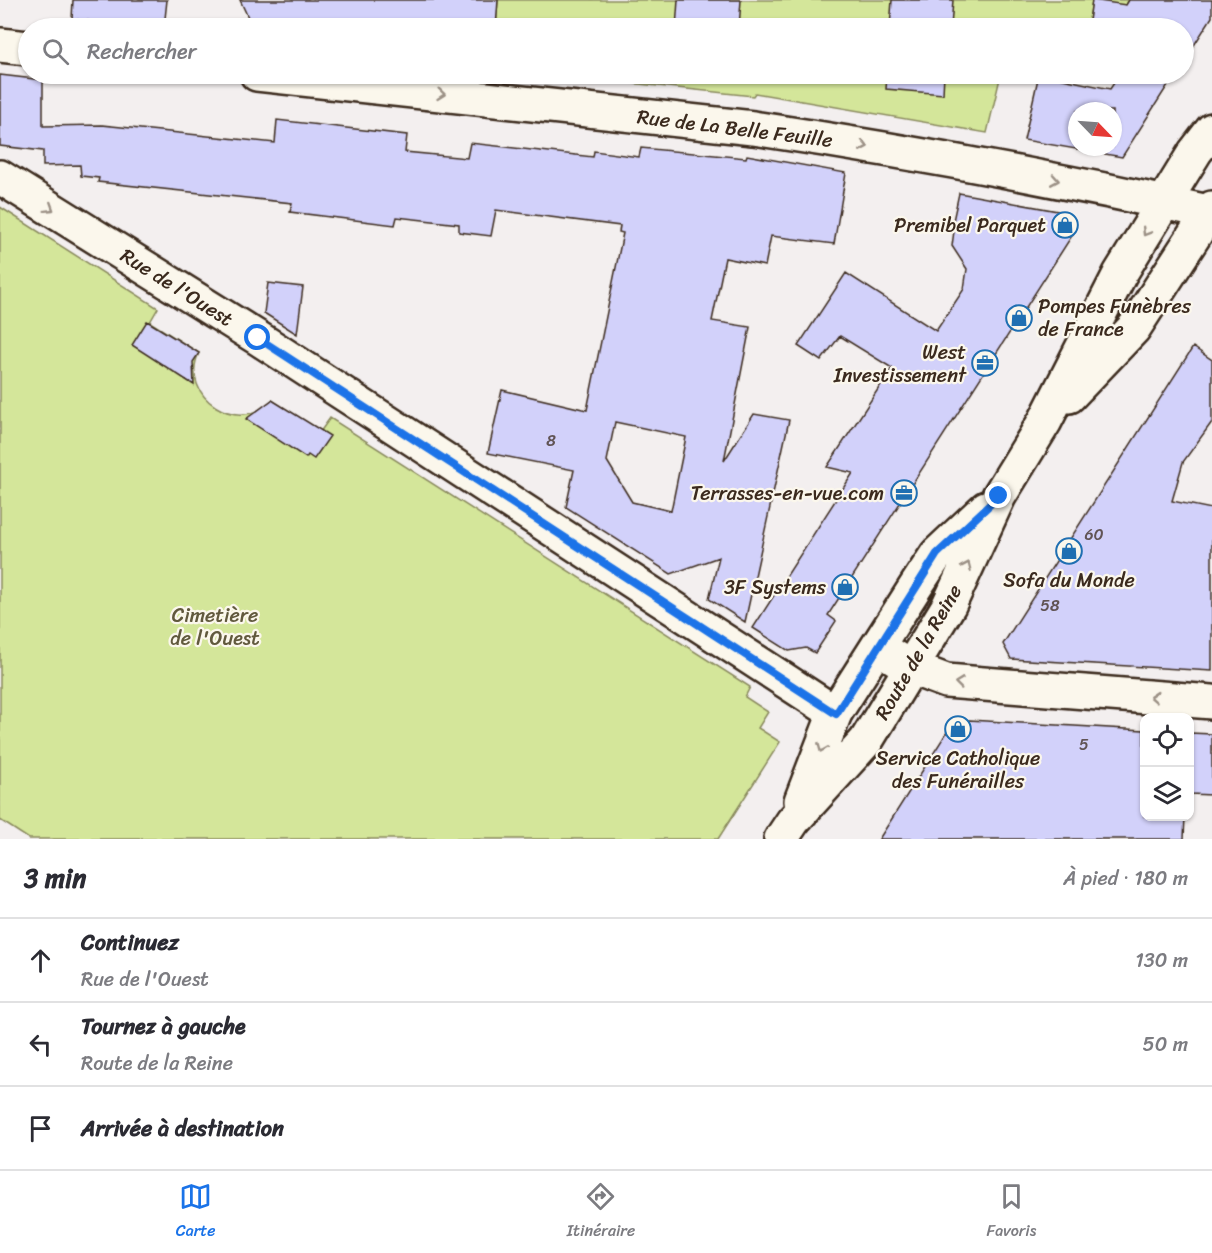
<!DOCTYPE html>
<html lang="fr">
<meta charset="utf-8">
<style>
:root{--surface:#fff;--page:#f2f2f3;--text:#2b2b33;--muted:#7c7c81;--line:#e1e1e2;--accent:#1a73e8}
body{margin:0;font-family:Sriracha,sans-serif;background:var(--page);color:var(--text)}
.controls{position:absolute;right:18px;bottom:18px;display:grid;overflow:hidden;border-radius:12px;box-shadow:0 2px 4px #0004}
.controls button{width:54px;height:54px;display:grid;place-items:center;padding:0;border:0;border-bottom:2px solid var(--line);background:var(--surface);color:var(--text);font:30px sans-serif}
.compass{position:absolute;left:1068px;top:102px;width:54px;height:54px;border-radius:50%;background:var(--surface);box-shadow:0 2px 4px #0004;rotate:115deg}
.stop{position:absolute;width:18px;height:18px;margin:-14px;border:4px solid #1a73e8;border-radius:50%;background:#fff}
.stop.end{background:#1a73e8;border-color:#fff;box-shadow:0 2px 6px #0008}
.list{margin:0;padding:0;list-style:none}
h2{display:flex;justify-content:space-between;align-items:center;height:78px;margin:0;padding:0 24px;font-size:26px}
h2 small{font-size:20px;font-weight:400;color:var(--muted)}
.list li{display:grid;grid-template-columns:39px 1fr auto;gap:18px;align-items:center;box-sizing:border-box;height:84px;padding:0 24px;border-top:2px solid var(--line)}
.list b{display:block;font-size:22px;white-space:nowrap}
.list p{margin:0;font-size:20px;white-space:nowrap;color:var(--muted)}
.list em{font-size:20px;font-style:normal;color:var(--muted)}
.icon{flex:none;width:33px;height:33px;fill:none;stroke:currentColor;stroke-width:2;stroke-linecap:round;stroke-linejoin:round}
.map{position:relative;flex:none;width:1212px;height:839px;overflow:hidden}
.search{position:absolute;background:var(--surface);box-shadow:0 2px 4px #0004;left:18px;right:18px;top:18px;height:66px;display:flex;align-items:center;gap:15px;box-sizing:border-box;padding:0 21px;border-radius:33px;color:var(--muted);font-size:22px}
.sheet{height:330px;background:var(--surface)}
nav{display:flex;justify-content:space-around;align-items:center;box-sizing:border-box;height:84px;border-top:2px solid var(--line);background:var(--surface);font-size:16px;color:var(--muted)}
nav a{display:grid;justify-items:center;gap:3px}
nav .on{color:var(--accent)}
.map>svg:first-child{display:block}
.green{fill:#d4e69a;stroke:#88885c;stroke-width:1.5}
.building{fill:#d2d1fa;stroke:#3b2a1e;stroke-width:1.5;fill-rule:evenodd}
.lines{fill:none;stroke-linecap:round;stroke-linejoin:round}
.minor-casing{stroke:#3b2a1e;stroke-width:38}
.primary-casing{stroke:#3b2a1e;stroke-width:38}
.minor{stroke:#fbf7ec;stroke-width:33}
.primary{stroke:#fbf7ec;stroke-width:33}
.oneway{stroke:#9b9085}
.route{stroke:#1a73e8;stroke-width:8}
.labels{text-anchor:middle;stroke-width:4.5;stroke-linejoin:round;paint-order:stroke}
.number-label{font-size:16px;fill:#615455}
.street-label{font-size:20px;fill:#3b2a1e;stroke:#fbf7ec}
.poi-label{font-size:20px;fill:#3b2a1e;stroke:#fbf7ec;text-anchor:end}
.park-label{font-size:20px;fill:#61593d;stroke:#fbf7ec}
</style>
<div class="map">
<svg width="1212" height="839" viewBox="0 0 1212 839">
<rect width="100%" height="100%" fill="#f3efef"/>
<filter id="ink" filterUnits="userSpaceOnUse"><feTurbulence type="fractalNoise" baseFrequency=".0167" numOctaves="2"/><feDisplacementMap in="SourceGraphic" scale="12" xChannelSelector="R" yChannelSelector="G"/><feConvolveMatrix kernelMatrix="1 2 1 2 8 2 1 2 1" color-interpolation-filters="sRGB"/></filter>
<g filter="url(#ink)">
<!-- green -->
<path class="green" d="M 498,0 L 1129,0 L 1121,12 L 1092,0 L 1088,27 L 1050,21 L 1048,28 L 1023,28 L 1012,26 L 1011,28 L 496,28 Z
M 544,74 L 1001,74 L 987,133 L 755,93 L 753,96 Z
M 0,207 L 158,308 L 150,322 L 199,353 C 178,397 240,436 272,400 L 320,432 L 330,418 L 750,687 L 745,697 L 768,712 L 758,728 L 780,742 L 718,839 L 29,839 L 0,820 Z"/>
<!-- building -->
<path class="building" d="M 73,0 L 167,0 L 164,28 L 72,19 Z
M 240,0 L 498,0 L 496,28 L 253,28 Z
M 678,0 L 741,0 L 739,28 L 676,28 Z
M 892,0 L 953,0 L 951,28 L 890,28 Z
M 1092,0 L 1126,5 L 1129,0 L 1212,0 L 1212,17 L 1184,61 L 1184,28 L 1088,28 Z
M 887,74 L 944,74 L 943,94 L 886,89 Z
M 1039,74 L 1110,89 L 1120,74 L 1175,74 L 1122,157 L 1024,140 ZM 1077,111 L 1113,111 L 1113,147 L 1077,147 Z
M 0,75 L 43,80 L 43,126 L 102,125 L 275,143 L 277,120 L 407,135 L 405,152 L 467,158 L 470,143 L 593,157 L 594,151 L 639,157 L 641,148 L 746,158 L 747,155 L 846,173 L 834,244 L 771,236 L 765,266 L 725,258 L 712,321 L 750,327 L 724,461 L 754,414 L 789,420 L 745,622 L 709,599 L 719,557 L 671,574 L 566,507 L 574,470 L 488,453 L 502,390 L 587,410 L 623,233 L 619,232 L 620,226 L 496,210 L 491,236 L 459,232 L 459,224 L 397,217 L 395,225 L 290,212 L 292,203 L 98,182 L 99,178 L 81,176 L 80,165 L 43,166 L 43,151 L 0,146 ZM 615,422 L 686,437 L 671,511 L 632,502 L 607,461 Z
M 959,193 L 1063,212 L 1073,234 L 828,615 L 836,621 L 815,653 L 806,648 L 789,651 L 753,628 L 853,473 L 827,467 L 892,368 L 840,336 L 821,361 L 798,346 L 846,273 L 936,331 L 964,289 L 967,269 L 952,246 L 954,231 L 951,230 Z
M 268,283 L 303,287 L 297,334 L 264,313 Z
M 147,321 L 199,353 L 193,362 L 194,385 L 132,345 Z
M 1193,347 L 1212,360 L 1212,422 L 1183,462 L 1172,501 L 1212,509 L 1212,671 L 1011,659 L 1003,644 Z
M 272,400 L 330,436 L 314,459 L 308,455 L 306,458 L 246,419 Z
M 969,720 L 1144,730 L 1144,816 L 1185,816 L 1184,839 L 879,839 L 947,732 Z
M 1190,733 L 1212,734 L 1212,795 L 1190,794 Z"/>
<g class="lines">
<!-- minor casing -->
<g class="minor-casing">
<path id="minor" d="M 0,45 L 28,48
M 257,74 L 753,128 C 906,151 1058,179 1209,212
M 0,177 L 258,338 L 835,713
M 878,647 L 911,668 L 946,681 L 1212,702"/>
</g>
<!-- primary casing -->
<g class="primary-casing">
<path id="primary" d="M 1069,396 L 1134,328 L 1212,208
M 801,801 L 835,713 L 916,586 L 937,554 L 986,508
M 781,839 L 793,821 L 866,741 L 949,605 L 999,496 L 1045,421 L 1120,274 L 1195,152 L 1212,130"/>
</g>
<!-- minor -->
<use href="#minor" class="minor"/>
<!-- primary -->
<use href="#primary" class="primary"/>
</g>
<!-- one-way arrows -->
<defs><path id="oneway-chevron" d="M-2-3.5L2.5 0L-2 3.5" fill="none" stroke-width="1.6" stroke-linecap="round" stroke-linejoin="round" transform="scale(1.5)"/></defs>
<g class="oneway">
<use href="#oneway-chevron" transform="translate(441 94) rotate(6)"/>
<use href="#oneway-chevron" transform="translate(864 146) rotate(10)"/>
<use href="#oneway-chevron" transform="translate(1055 180) rotate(10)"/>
<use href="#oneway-chevron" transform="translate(50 208) rotate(32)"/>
<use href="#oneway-chevron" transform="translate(1146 232) rotate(122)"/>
<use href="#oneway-chevron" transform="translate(967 566) rotate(-66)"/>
<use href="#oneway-chevron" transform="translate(959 683) rotate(-173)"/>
<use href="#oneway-chevron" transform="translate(1154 697) rotate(-176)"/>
<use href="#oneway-chevron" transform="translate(822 748) rotate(112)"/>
</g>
</g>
<g class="lines" filter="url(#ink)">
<!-- route -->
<path class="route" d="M 258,338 L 836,714 L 937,554 L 999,496"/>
</g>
<!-- icons -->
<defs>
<g id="shop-ring" transform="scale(1.35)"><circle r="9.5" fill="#fbf7ec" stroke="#1f6fb2" stroke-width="1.5"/><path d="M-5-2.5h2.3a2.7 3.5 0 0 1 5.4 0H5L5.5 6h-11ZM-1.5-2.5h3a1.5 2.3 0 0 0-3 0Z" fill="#1f6fb2"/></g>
<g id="office-ring" transform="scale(1.35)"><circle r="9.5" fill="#fbf7ec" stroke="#1f6fb2" stroke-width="1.5"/><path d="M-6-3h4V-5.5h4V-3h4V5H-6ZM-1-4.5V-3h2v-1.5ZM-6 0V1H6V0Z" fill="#1f6fb2"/></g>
</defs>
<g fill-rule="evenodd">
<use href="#shop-ring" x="1065" y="225"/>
<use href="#shop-ring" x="1019" y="318"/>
<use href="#office-ring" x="985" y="363"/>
<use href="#office-ring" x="904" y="493"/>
<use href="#shop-ring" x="1069" y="551"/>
<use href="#shop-ring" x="845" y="587"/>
<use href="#shop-ring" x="958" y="729"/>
</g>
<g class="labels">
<!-- number labels -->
<g class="number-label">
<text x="551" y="446">8</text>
<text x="1094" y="540">60</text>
<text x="1050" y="611">58</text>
<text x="1084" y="750">5</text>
</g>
<!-- street labels -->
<g class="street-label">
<text transform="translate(735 128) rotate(7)" y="7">Rue de La Belle Feuille</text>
<text transform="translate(177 287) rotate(32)" y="7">Rue de l'Ouest</text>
<text transform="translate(918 652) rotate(-60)" y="7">Route de la Reine</text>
</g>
<!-- poi labels -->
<g class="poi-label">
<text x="1046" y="232">Premibel Parquet</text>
<text x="1038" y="313" text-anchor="start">Pompes Funèbres<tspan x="1038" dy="23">de France</tspan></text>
<text x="966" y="359">West<tspan x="966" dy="23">Investissement</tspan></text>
<text x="884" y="500">Terrasses-en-vue.com</text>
<text x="1069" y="587" text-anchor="middle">Sofa du Monde</text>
<text x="826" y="594">3F Systems</text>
<text x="958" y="765" text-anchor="middle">Service Catholique<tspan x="958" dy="23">des Funérailles</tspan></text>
</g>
<!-- park labels -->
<g class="park-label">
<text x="215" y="622">Cimetière<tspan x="215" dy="23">de l'Ouest</tspan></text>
</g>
</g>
</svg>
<div class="controls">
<button><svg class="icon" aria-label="locate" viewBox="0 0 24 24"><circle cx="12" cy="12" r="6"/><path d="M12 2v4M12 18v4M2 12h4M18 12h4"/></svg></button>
<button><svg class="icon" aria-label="layers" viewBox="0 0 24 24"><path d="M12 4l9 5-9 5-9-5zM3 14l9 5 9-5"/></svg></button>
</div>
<svg class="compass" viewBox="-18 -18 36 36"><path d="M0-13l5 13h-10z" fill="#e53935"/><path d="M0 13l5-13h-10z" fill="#7c7c81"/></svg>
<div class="stop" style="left:258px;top:338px"></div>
<div class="stop end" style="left:999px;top:496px"></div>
<div class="search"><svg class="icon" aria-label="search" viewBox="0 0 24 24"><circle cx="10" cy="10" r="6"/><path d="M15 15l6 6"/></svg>Rechercher</div>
</div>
<section class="sheet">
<h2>3 min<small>À pied · 180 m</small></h2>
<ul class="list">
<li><svg class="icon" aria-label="ahead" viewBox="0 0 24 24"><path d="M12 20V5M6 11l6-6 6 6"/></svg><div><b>Continuez</b><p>Rue de l'Ouest</p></div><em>130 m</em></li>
<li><svg class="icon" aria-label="left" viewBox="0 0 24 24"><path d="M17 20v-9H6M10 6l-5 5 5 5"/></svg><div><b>Tournez à gauche</b><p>Route de la Reine</p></div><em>50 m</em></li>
<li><svg class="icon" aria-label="arrive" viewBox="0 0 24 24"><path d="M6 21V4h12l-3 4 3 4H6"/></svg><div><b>Arrivée à destination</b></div></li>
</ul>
</section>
<nav>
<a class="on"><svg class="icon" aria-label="map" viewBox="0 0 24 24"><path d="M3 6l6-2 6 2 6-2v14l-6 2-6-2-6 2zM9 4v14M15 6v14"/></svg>Carte</a>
<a><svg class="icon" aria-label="directions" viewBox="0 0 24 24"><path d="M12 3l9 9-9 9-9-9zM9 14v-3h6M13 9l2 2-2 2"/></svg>Itinéraire</a>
<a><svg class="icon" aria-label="saved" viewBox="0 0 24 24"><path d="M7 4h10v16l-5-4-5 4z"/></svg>Favoris</a>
</nav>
